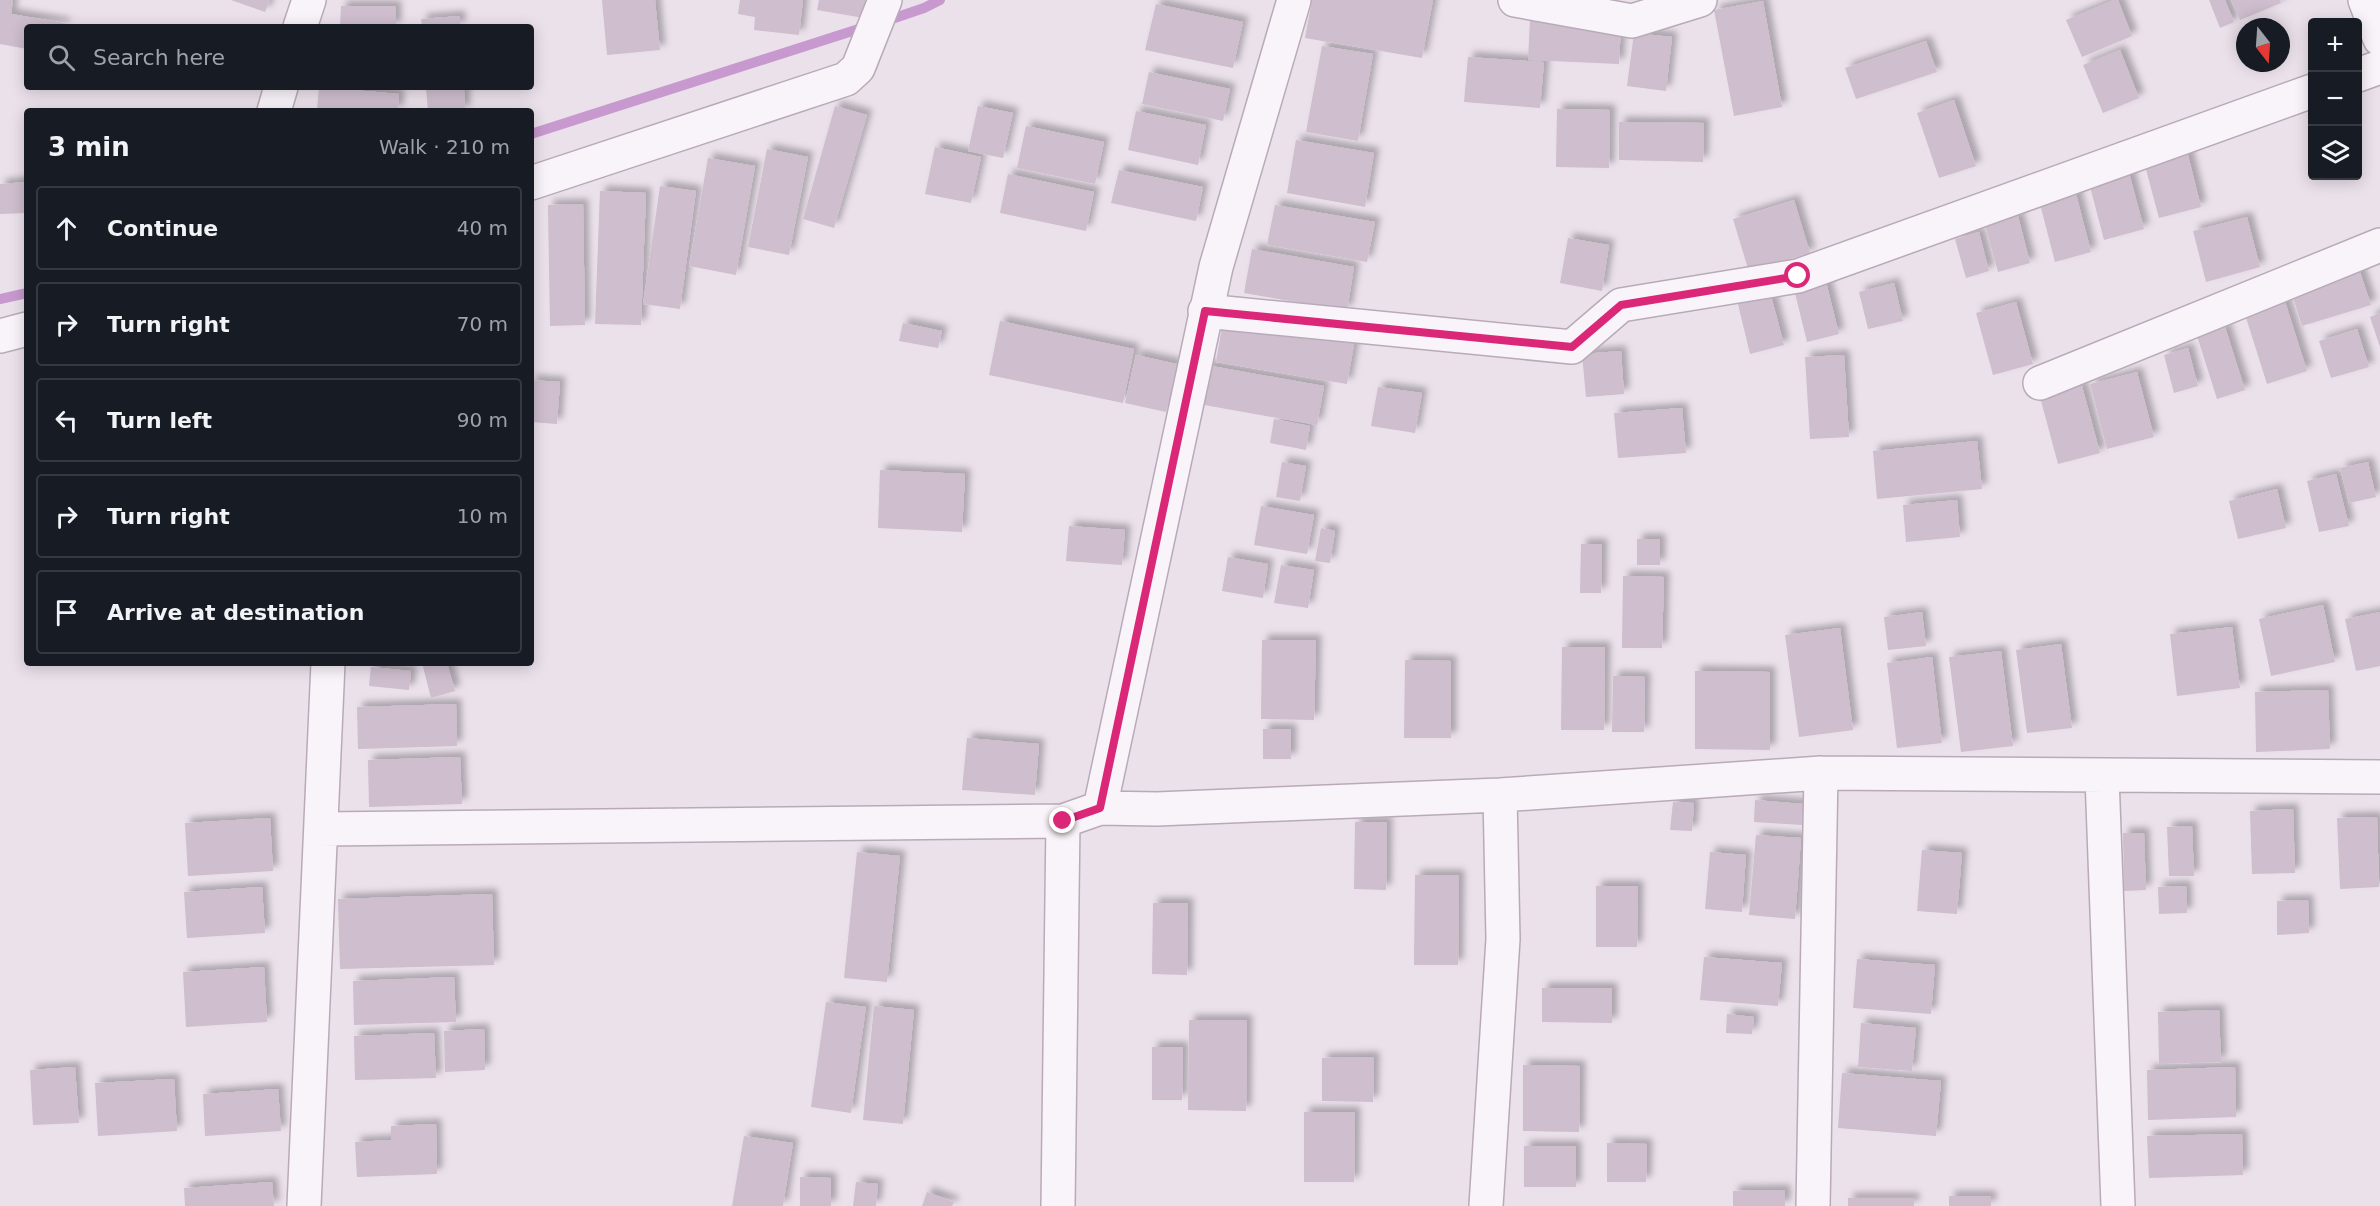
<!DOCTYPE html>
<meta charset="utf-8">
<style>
:root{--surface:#171b24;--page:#20242c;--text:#f1f3f6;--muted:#9ea1a6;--line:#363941}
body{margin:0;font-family:"DejaVu Sans",sans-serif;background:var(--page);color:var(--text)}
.controls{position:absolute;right:18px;top:18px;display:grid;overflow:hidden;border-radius:6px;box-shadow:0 3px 15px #0003}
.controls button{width:54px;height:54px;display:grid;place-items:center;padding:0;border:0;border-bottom:2px solid var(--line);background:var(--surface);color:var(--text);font:30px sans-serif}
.compass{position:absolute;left:2236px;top:18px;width:54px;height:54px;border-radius:50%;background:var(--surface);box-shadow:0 3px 15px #0003;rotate:163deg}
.stop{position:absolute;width:18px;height:18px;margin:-14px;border:4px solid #db2777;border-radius:50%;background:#fff}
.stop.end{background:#db2777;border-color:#fff;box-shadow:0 2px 6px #0008}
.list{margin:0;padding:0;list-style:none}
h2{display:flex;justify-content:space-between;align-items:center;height:78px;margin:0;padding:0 24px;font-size:26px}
h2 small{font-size:20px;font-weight:400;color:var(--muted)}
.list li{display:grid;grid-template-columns:39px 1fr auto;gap:18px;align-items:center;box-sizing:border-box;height:84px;margin:0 12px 12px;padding:0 12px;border:2px solid var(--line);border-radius:6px}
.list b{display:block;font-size:22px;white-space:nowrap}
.list em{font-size:20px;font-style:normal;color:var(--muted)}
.icon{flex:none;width:33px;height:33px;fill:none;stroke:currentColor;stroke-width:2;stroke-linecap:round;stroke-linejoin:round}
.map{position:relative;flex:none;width:2380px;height:1206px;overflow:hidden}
.search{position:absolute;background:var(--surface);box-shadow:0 3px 15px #0003;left:24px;top:24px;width:510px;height:66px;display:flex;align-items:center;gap:15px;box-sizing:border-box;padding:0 21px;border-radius:6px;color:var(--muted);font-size:22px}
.panel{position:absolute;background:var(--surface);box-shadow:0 3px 15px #0003;left:24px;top:108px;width:510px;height:558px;border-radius:6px}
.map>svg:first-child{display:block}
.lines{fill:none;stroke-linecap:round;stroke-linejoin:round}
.stream{stroke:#c899ce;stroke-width:10}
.building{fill:#cebece;filter:url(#shadow)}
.minor-casing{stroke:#b9aab9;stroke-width:36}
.minor{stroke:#f9f4f9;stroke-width:33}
.route{stroke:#db2777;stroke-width:8}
</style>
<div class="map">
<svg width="2380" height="1206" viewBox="0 0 2380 1206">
<defs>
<filter id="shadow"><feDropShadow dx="5.5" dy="-5.5" stdDeviation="3" flood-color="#0004"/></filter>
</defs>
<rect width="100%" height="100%" fill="#ebe1eb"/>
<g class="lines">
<!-- stream -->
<path class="stream" d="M 883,22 L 924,8 L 940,0
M 531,134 L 868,26
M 0,299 L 27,293"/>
</g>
<!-- building -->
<path class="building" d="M 0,0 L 13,0 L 11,14 L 65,23 L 64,27 L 27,27 L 27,49 L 0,44 Z
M 231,0 L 270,0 L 265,12 Z
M 602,0 L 655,0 L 660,50 L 607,55 Z
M 740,0 L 803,0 L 799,35 L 754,30 L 755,17 L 738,14 Z
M 819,0 L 868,0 L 864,18 L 817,10 Z
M 1312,0 L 1433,0 L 1422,58 L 1305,38 Z
M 2114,0 L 2118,0 L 2132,36 L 2082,57 L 2066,20 Z
M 2209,0 L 2225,0 L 2234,22 L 2220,28 Z
M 2231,0 L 2280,0 L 2281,3 L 2240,20 Z
M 1763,1 L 1782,107 L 1734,116 L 1714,10 Z
M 1156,4 L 1243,22 L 1233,68 L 1145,50 Z
M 341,6 L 396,6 L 396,27 L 340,27 Z
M 460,16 L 460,27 L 422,27 L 421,19 Z
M 1530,21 L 1621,24 L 1619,64 L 1528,60 Z
M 1634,33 L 1672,37 L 1666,91 L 1627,86 Z
M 1926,41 L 1937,72 L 1856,99 L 1845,68 Z
M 1322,46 L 1373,54 L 1358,141 L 1306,132 Z
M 2120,50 L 2139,98 L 2103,113 L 2083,65 Z
M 1468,57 L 1544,62 L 1540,108 L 1464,102 Z
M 1149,72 L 1230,89 L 1223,121 L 1142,104 Z
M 319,87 L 399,94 L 398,111 L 317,111 Z
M 426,87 L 464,87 L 465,111 L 428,111 Z
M 1954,100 L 1976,166 L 1939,178 L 1917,113 Z
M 835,106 L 867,115 L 834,228 L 803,219 Z
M 978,106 L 1013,113 L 1003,158 L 968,151 Z
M 1557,109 L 1610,110 L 1609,168 L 1556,167 Z
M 1136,111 L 1206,125 L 1198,165 L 1128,150 Z
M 1619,122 L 1704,123 L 1703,162 L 1619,160 Z
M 1026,126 L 1104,142 L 1095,184 L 1017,168 Z
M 1296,140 L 1374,153 L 1365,207 L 1287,193 Z
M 935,147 L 981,157 L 971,203 L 925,194 Z
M 767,149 L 808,157 L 789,255 L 748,247 Z
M 2187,151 L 2201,207 L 2159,218 L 2144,162 Z
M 708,158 L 755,166 L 736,275 L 689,266 Z
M 2128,169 L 2144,229 L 2104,240 L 2088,179 Z
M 1119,170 L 1203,187 L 1196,221 L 1111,203 Z
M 1008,174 L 1094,192 L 1086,231 L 1000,213 Z
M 27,182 L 27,213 L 0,214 L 0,184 Z
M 660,186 L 696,191 L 680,309 L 643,304 Z
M 2075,190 L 2091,252 L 2055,262 L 2039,200 Z
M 600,191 L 646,193 L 641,325 L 595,324 Z
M 1794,200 L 1810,253 L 1749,272 L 1733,219 Z
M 583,204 L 585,325 L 550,326 L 548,205 Z
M 1275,205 L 1375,222 L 1367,262 L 1267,245 Z
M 2018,216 L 2030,263 L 1998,272 L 1985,225 Z
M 2247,217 L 2260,267 L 2206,282 L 2193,231 Z
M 1979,232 L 1989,271 L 1966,278 L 1955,239 Z
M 1568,238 L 1609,245 L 1602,291 L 1560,283 Z
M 1252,249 L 1354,267 L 1347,311 L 1244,293 Z
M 2358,266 L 2371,305 L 2302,326 L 2290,287 Z
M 1825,278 L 1839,334 L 1807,342 L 1793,285 Z
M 1894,283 L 1903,321 L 1868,329 L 1859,292 Z
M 1769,288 L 1784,345 L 1750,354 L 1736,296 Z
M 2282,292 L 2307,371 L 2267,384 L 2242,305 Z
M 2016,302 L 2033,364 L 1993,375 L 1976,313 Z
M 2380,313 L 2380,347 L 2370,317 Z
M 1224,316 L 1355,339 L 1347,384 L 1216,362 Z
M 1000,321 L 1134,349 L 1123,403 L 989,375 Z
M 903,323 L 942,331 L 938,348 L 899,341 Z
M 2225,327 L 2245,390 L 2217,399 L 2197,336 Z
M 2357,329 L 2369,367 L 2331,378 L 2319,341 Z
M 2188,348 L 2198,386 L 2174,393 L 2164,355 Z
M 1621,351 L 1624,394 L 1586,397 L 1582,354 Z
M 1136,355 L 1177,364 L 1166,412 L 1125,403 Z
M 1844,355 L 1849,437 L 1810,439 L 1805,357 Z
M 1206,365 L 1324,386 L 1317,425 L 1199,404 Z
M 2137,372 L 2154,437 L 2107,449 L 2090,384 Z
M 531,380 L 560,382 L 557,424 L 531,422 Z
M 2082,386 L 2100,453 L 2058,464 L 2040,397 Z
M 1378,387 L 1422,393 L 1415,433 L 1371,426 Z
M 1682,408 L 1686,453 L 1618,458 L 1614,413 Z
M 1274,419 L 1310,426 L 1306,450 L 1270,443 Z
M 1977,441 L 1982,489 L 1877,499 L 1873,451 Z
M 1282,462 L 1306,466 L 1300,501 L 1276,497 Z
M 2368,462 L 2376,497 L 2349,503 L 2340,468 Z
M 880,470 L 965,474 L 962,532 L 878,528 Z
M 2336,474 L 2349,526 L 2319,532 L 2307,481 Z
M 2277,489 L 2286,528 L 2238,539 L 2229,501 Z
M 1957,500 L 1960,537 L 1906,542 L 1903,505 Z
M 1261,506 L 1314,515 L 1307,554 L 1254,545 Z
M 1069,526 L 1125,530 L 1122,565 L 1066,561 Z
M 1321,528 L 1335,531 L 1330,563 L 1315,561 Z
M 1637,539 L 1660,539 L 1660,565 L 1637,565 Z
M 1581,544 L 1602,544 L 1601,593 L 1580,593 Z
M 1228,557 L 1268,564 L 1263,598 L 1222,591 Z
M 1281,565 L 1314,570 L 1308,608 L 1274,603 Z
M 1623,576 L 1664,577 L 1662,648 L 1622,648 Z
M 2323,605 L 2335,662 L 2271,676 L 2259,619 Z
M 1922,612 L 1926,646 L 1888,650 L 1884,617 Z
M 2380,612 L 2380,666 L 2356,671 L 2345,619 Z
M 2232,627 L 2240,688 L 2177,696 L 2170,634 Z
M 1840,628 L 1853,730 L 1799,737 L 1785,635 Z
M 1262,640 L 1316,640 L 1314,720 L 1261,719 Z
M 2061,644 L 2072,728 L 2027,733 L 2016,650 Z
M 1562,647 L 1605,647 L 1604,730 L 1561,730 Z
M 2001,651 L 2013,746 L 1961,752 L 1949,657 Z
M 1932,657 L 1942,743 L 1897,748 L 1887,663 Z
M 1405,660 L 1451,661 L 1451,738 L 1404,738 Z
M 422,663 L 447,663 L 455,691 L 431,698 Z
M 371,667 L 411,671 L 409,690 L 369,686 Z
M 1695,671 L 1770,672 L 1770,750 L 1695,749 Z
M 1613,676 L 1645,677 L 1644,732 L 1612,732 Z
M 2328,690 L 2330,749 L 2256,752 L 2255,692 Z
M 456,704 L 457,746 L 358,749 L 357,707 Z
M 1263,729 L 1291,729 L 1291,759 L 1263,759 Z
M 967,738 L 1039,744 L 1035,795 L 962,790 Z
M 460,757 L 462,804 L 369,807 L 368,760 Z
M 1755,800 L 1803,804 L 1802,825 L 1754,822 Z
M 1673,802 L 1694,803 L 1692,831 L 1670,830 Z
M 2293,809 L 2295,873 L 2252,874 L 2250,811 Z
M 2377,817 L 2379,887 L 2340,889 L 2337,818 Z
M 270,818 L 273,871 L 188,876 L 185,823 Z
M 1355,822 L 1387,822 L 1386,890 L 1354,889 Z
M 2192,826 L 2194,876 L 2169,876 L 2167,827 Z
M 2123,833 L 2144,833 L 2146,890 L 2124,891 Z
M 1756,835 L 1801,838 L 1795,919 L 1749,915 Z
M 1922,850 L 1962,853 L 1957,914 L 1917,911 Z
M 857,852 L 900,856 L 887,982 L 844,978 Z
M 1710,852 L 1746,855 L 1742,912 L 1705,909 Z
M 1415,875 L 1459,875 L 1458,965 L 1414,965 Z
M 1596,886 L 1638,886 L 1637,947 L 1596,947 Z
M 2186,886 L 2187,913 L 2159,914 L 2158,887 Z
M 262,887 L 265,933 L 187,938 L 184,892 Z
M 492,894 L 494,965 L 340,969 L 338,899 Z
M 2308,900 L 2309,933 L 2277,935 L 2277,901 Z
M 1153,903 L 1188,903 L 1187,975 L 1152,974 Z
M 1704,957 L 1782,963 L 1778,1006 L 1700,1000 Z
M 1857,959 L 1935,965 L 1931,1014 L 1853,1008 Z
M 264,967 L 267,1022 L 186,1027 L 183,972 Z
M 454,977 L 456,1022 L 354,1025 L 353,981 Z
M 1542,988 L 1612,988 L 1612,1023 L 1542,1022 Z
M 826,1002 L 866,1007 L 851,1113 L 811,1107 Z
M 874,1006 L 914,1010 L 903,1124 L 863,1120 Z
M 2219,1010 L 2221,1062 L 2159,1064 L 2158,1012 Z
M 1727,1014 L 1754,1017 L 1752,1034 L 1726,1033 Z
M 1189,1020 L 1247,1020 L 1246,1111 L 1188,1110 Z
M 1861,1023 L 1916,1028 L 1912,1071 L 1858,1067 Z
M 484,1029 L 485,1070 L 445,1072 L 444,1031 Z
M 434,1033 L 436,1078 L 355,1080 L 354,1036 Z
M 1152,1047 L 1183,1047 L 1182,1100 L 1152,1100 Z
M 1374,1057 L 1373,1102 L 1322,1101 L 1322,1058 Z
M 1523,1065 L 1580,1066 L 1579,1132 L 1523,1131 Z
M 75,1067 L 79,1123 L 33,1125 L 30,1070 Z
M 2235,1067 L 2236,1117 L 2148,1120 L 2147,1070 Z
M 1842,1073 L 1941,1081 L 1936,1136 L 1838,1128 Z
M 174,1079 L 177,1131 L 98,1136 L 95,1083 Z
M 278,1089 L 281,1131 L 205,1136 L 203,1094 Z
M 1304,1112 L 1355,1112 L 1354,1182 L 1304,1182 Z
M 436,1124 L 437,1174 L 357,1177 L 355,1142 L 391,1140 L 391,1126 Z
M 2242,1134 L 2243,1175 L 2149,1178 L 2147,1136 Z
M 744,1136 L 793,1143 L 783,1206 L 732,1206 Z
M 1607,1143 L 1647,1144 L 1646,1182 L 1607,1182 Z
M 1524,1146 L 1576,1146 L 1576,1187 L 1524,1187 Z
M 800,1177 L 831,1178 L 831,1206 L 800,1206 Z
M 272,1182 L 274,1206 L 185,1206 L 184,1188 Z
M 856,1182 L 878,1184 L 876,1206 L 853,1206 Z
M 1785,1190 L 1785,1206 L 1733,1206 L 1733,1191 Z
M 927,1192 L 954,1202 L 952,1206 L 922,1206 Z
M 1949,1196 L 1991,1196 L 1991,1206 L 1949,1206 Z
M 1848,1198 L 1914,1198 L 1914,1206 L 1848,1206 Z"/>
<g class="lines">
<!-- minor casing -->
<g class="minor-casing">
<path id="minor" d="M 1294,0 L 1216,267 L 1100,808 L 1157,809 L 1500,795 L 1821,773 L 2380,777
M 1515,0 L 1632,21 L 1700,0
M 2365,0 L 2380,39
M 300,27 L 309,0
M 2358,75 L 2380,67
M 274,111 L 281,87
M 531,183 L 846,79 L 858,68 L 885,0
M 1205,311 L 1572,347 L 1621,305 L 1798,276 L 2312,91
M 0,336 L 27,329
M 2040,383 L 2380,245
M 2102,777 L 2118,1206
M 321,829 L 1063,821 L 1100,808
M 304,1206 L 328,663
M 1058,1206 L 1063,821
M 1486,1206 L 1503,939 L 1500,795
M 1813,1206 L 1821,773"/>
</g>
<!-- minor -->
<use href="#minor" class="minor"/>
</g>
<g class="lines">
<!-- route -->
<path class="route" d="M 1063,821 L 1100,808 L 1205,311 L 1572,347 L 1621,305 L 1798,276"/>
</g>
</svg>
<div class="controls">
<button>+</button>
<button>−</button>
<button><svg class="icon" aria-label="layers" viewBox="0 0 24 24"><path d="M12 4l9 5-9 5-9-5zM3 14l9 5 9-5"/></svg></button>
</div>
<svg class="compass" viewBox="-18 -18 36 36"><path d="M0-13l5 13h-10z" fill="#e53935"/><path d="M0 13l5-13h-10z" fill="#9ea1a6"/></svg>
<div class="stop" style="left:1798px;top:276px"></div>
<div class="stop end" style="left:1063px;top:821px"></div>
<div class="search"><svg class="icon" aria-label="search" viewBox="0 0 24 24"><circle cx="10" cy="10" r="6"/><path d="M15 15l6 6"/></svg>Search here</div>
<section class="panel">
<h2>3 min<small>Walk · 210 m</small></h2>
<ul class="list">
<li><svg class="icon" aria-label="ahead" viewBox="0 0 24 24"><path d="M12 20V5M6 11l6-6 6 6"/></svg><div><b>Continue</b></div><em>40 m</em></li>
<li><svg class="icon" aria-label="right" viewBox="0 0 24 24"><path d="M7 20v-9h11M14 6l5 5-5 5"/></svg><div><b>Turn right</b></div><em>70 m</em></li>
<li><svg class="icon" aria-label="left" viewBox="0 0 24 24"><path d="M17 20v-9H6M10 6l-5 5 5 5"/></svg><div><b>Turn left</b></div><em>90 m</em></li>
<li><svg class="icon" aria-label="right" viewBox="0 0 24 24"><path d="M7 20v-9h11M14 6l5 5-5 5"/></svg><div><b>Turn right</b></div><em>10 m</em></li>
<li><svg class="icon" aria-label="arrive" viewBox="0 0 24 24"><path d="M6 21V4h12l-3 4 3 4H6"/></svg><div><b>Arrive at destination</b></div></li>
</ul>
</section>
</div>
